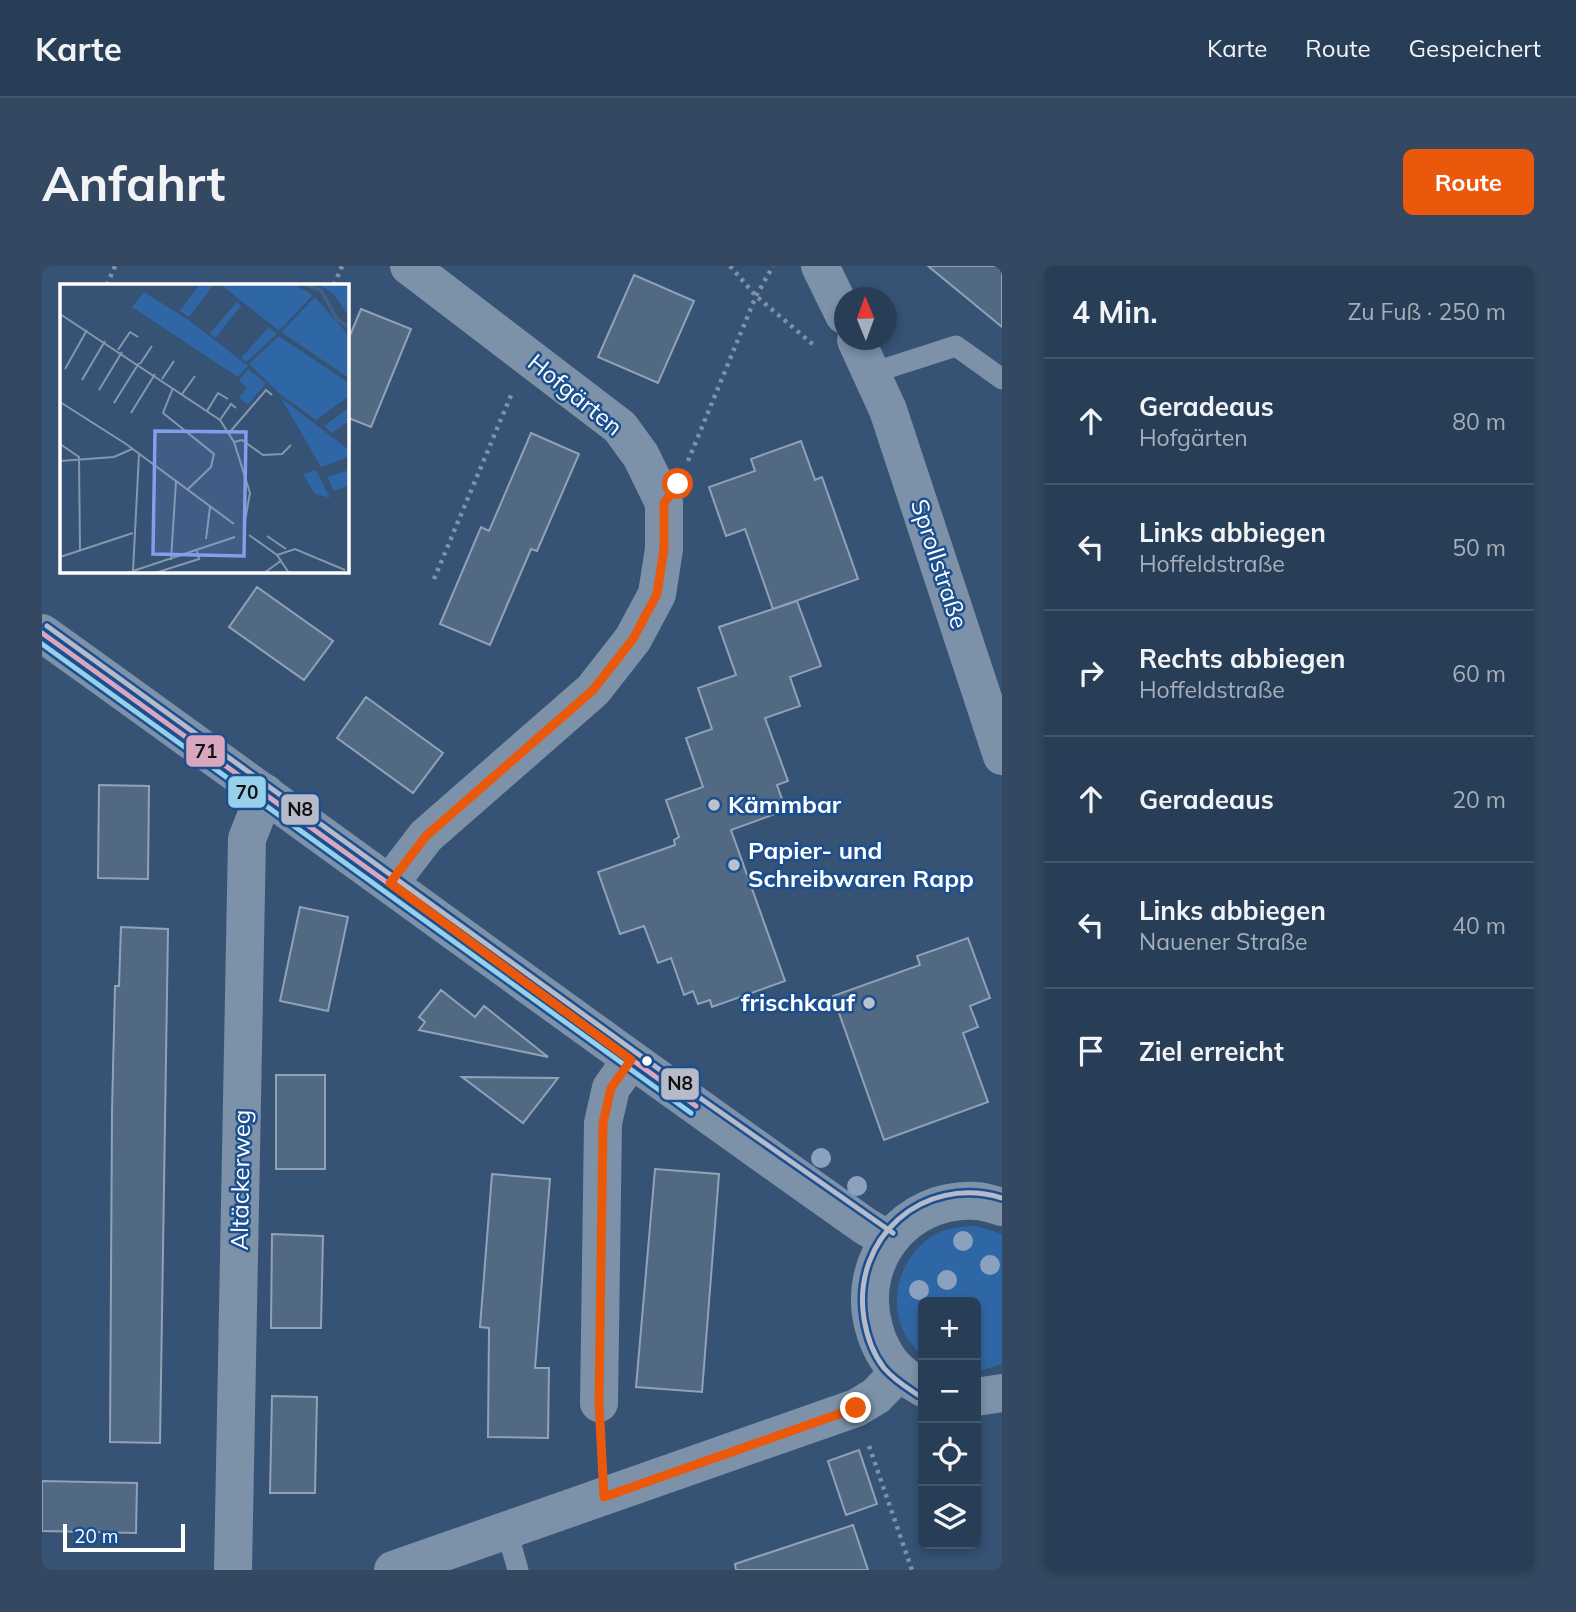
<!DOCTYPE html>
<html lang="de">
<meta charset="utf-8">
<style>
:root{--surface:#283e57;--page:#344961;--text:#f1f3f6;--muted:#a5aeba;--line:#44576d;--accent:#ea580c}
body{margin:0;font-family:Mulish,sans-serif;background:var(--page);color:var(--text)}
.controls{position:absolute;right:21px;bottom:21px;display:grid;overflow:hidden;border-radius:10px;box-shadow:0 4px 10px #0003}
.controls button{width:63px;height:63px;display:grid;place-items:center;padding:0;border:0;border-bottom:2px solid var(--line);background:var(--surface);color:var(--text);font:35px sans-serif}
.compass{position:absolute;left:792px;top:21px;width:63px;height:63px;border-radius:50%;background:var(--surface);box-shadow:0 4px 10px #0003;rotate:359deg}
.scale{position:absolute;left:21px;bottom:18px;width:122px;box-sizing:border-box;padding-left:7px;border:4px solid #fff;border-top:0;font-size:19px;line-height:24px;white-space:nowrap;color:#fff;-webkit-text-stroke:5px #1b4f8f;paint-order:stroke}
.stop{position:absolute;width:21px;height:21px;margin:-16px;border:5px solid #ea580c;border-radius:50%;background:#fff}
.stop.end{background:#ea580c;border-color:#fff;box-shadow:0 2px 7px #0008}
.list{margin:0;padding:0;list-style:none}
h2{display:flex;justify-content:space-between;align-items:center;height:91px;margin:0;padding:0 28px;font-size:30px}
h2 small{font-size:23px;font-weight:400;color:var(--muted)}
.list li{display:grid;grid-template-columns:46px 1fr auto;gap:21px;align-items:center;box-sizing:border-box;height:126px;padding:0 28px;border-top:2px solid var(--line)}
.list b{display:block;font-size:26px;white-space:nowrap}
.list p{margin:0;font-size:23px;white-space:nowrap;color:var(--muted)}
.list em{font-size:23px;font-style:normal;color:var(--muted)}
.icon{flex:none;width:38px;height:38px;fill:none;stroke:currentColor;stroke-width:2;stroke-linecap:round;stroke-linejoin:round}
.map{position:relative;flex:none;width:960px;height:1304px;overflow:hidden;border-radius:10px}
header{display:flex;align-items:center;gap:42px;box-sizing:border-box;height:98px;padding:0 35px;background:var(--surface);border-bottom:2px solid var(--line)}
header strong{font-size:33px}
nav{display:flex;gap:38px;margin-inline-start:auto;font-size:24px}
.intro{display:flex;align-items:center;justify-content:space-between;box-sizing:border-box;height:168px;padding:0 42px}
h1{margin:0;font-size:49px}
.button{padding:18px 32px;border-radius:10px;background:var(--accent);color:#fff;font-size:24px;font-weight:700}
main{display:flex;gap:42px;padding:0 42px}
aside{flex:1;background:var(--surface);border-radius:10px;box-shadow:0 4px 10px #0003}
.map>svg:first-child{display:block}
.green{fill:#2f66a5}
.building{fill:#526984;stroke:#92a2b6;stroke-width:2}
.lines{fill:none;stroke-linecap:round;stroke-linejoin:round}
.path{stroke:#7d92a8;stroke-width:4.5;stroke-dasharray:3.5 5;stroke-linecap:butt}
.service{stroke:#7d92a8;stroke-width:21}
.minor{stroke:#7d92a8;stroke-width:38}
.tertiary{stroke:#7d92a8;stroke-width:38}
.bus-1-casing{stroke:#1b4f8f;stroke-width:10}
.bus-2-casing{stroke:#1b4f8f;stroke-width:10}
.bus-3-casing{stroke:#1b4f8f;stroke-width:10}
.bus-1{stroke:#d9a6c0;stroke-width:5}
.bus-2{stroke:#96d0e9;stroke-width:5}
.bus-3{stroke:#b6bac9;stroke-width:5}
.tree{fill:#8aa2be}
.route{stroke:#ea580c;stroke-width:9}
.poi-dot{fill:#b9c2ce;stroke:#1b4f8f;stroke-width:2.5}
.bus-dot{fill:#fff;stroke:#1b4f8f;stroke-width:2.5}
.labels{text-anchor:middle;stroke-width:5;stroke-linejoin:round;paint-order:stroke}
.street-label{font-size:24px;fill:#fff;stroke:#1b4f8f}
.poi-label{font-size:24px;font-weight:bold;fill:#fff;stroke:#1b4f8f;text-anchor:start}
.inset-river{fill:none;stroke:#3b618d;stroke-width:3.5}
.inset-road{fill:none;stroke:#8697ac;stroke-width:2}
.view{fill:#839eea;fill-opacity:0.15;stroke:#839eea;stroke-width:3.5}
.inset-edge{fill:none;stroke:#fff;stroke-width:3.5}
.line-badge{stroke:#1b4f8f;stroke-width:2.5}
.pale-badge-label{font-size:19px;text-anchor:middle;font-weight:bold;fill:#111}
</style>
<header>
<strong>Karte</strong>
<nav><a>Karte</a><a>Route</a><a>Gespeichert</a></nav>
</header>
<div class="intro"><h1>Anfahrt</h1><a class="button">Route</a></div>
<main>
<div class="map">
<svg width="960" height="1304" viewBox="0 0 960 1304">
<rect width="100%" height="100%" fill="#365274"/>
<!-- green -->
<path class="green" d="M 934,960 L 960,968 L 960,1098 L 934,1106 L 934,1036 L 881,1036 L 881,1089 C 840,1058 850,994 892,969 C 905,961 920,961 934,960 Z"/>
<!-- building -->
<path class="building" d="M 886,0 L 960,0 L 960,61 Z
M 592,9 L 652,35 L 616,117 L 556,91 Z
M 319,43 L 369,63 L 329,161 L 304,151 L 304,79 Z
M 489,167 L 537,188 L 495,285 L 489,283 L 448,379 L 398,358 L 439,261 L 447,265 Z
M 759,175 L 773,214 L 780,211 L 816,313 L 731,343 L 703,263 L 684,270 L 667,221 L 713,205 L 709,193 Z
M 215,321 L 291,375 L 262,414 L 187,361 Z
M 755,335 L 779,400 L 748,411 L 758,440 L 723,452 L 746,515 L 735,519 L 744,544 L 689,564 L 743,715 L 670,741 L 668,734 L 656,738 L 651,725 L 642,729 L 629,692 L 616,697 L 602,660 L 578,668 L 556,606 L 633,579 L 632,574 L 637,571 L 624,534 L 661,521 L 644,472 L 670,463 L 656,422 L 694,409 L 677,361 Z
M 324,431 L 401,487 L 371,527 L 295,472 Z
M 57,519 L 107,520 L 106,613 L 56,612 Z
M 258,641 L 306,651 L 286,745 L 238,735 Z
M 79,661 L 126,663 L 118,1177 L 68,1176 L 70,846 L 73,720 L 77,720 Z
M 926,672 L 948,732 L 928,740 L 936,761 L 921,767 L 946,836 L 842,874 L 791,730 L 878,699 L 875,690 Z
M 399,724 L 433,751 L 442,740 L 506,791 L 377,764 L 383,756 L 377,751 Z
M 234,809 L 283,809 L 283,903 L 234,903 Z
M 420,811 L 516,812 L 481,857 Z
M 613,903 L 677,908 L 660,1126 L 594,1121 Z
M 450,908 L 508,913 L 493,1102 L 507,1102 L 506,1172 L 446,1171 L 447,1062 L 438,1061 Z
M 230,968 L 281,970 L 279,1062 L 229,1062 Z
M 230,1130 L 275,1131 L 273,1227 L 228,1227 Z
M 817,1184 L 835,1238 L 804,1249 L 786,1195 Z
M 0,1215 L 95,1217 L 94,1267 L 0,1265 Z
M 811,1259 L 826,1304 L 694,1304 L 693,1298 Z"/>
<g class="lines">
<!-- path -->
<path class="path" d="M 688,0 L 714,30 L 774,81
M 65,19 L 73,0
M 292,19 L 300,0
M 646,195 L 714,30 L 731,0
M 392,313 L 470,127
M 827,1180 L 870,1304"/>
<!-- service -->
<path class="service" d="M 830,107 L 914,80 L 960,113
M 465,1265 L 476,1304"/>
<!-- minor -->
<path class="minor" d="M 778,0 L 802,49
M 814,74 L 846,144 L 960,490
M 348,617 L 384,570 L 551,424 L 591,373 L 615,328 L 622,283 L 622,237 L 599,190 L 578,161 L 367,0
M 881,1122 C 874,1117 865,1113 859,1107 C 846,1097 836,1078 832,1062 C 813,995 863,931 934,935 C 943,935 952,939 960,941
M 934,1131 L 960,1127
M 557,1137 L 561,857 L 569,822 L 589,794
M 191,1304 L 205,573 L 223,527
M 351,1304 L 814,1142 L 834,1130 L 857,1106"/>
<!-- tertiary -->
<path class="tertiary" d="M 0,367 C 275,564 546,765 823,960 L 846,974"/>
<!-- bus-1 casing -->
<g class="bus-1-casing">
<path id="bus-1" d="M 0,367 L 654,840"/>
</g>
<!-- bus-2 casing -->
<g class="bus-2-casing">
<path id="bus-2" d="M 0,378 L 649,847"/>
</g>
<!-- bus-3 casing -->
<g class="bus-3-casing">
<path id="bus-3" d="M 5,360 L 621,806 L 851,967
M 876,1129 C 864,1121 852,1114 842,1102 C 831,1088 825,1071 822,1053 C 809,972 881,908 960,932"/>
</g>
<!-- bus-1 -->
<use href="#bus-1" class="bus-1"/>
<!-- bus-2 -->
<use href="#bus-2" class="bus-2"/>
<!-- bus-3 -->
<use href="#bus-3" class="bus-3"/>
</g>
<!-- trees -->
<g class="tree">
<circle cx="779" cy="892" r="10"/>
<circle cx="815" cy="920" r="10"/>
<circle cx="921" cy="975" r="10"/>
<circle cx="948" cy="999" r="10"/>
<circle cx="905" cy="1014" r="10"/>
<circle cx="877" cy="1024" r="10"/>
</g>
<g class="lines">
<!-- route -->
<path class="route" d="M 636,218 L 622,237 L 622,283 L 615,328 L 591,373 L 551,424 L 384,570 L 348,617 L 589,794 L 569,822 L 561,857 L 557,1137 L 562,1231 L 814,1142"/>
</g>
<!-- markers -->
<g class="poi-dot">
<circle cx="672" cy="539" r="7"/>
<circle cx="692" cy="599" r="7"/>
<circle cx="827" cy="737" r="7"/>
</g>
<circle class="bus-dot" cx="605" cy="795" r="6"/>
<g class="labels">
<!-- street labels -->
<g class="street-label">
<text transform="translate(533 129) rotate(39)" y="8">Hofgärten</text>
<text transform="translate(897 298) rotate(72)" y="8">Sprollstraße</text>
<text transform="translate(199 914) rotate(-89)" y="8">Altäckerweg</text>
</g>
<!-- poi labels -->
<g class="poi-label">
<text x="686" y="547">Kämmbar</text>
<text x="706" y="593">Papier- und<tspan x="706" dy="28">Schreibwaren Rapp</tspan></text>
<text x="813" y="745" text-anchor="end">frischkauf</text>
</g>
</g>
<!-- overview -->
<g transform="translate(18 18)">
<rect width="289" height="289" fill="#365274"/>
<path d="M 140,0 L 154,0 L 129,33 L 120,27 ZM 160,0 L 233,0 L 253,11 L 219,47 ZM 257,0 L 289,0 L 289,33 L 274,10 ZM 84,8 L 130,37 L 188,82 L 178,93 L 72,23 ZM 255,13 L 289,52 L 289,94 L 221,48 ZM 177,18 L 181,22 L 155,54 L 150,49 ZM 209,43 L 217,50 L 186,78 L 181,74 ZM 219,52 L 289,99 L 289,112 L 256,136 L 220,110 L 189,80 ZM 188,85 L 206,99 L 188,121 L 179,114 L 187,104 L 179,97 ZM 221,114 L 289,166 L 289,173 L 261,183 ZM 289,124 L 289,137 L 272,149 L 264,142 ZM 256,186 L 270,214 L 254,209 L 243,190 ZM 289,186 L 289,201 L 274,207 L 267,193 Z" fill="#2f66a5"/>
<path class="inset-river" d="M 243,0 L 261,6 L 277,35 L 289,44"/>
<path class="inset-road" d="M 0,30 L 160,136 L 174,158 L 190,209 L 185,237M 58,66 L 70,48 L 78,53M 80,80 L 92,62M 5,85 L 27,46M 102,95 L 114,77M 22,96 L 45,57M 113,104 L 103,129 L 154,170 L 151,183 L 127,206M 39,106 L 62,68M 122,110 L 135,92M 0,118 L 66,160 L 174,240M 54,119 L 79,79M 147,127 L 158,109 L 168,115M 71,129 L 95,90M 160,136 L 171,120 L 176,124M 169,149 L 206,106 L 212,111M 174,158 L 182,156 L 203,171 L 222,170 L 231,161M 0,160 L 19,173 L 20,266M 0,177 L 54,173 L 72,165M 189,251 L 217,271 L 229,289M 207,252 L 226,265M 146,255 L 150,223M 217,271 L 235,265 L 285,286M 0,273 L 73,249M 111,276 L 116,197M 73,287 L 79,170M 67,289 L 175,253M 95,289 L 139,275 L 137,267M 204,289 L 222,276"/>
<path class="view" d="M 95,147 L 186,148 L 184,272 L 93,270 Z"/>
<rect width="289" height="289" class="inset-edge"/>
</g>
<g class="line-badge">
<rect x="143" y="468" width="41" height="34" rx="7" fill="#d9a6c0"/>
<rect x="185" y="509" width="40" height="34" rx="7" fill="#96d0e9"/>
<rect x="238" y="527" width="40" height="33" rx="7" fill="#b6bac9"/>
<rect x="618" y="801" width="40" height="34" rx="7" fill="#b6bac9"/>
</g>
<g class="pale-badge-label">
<text x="164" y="492">71</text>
<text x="205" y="533">70</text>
<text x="258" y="550">N8</text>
<text x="638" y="824">N8</text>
</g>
</svg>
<div class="controls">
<button>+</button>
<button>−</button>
<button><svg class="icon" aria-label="locate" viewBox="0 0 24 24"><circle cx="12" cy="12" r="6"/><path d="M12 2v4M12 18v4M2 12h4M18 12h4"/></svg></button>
<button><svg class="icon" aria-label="layers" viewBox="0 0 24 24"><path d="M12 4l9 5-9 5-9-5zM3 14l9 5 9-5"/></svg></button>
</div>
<svg class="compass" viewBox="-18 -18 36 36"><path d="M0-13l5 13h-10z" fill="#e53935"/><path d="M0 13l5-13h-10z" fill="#a5aeba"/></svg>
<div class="scale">20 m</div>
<div class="stop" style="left:636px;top:218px"></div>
<div class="stop end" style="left:814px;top:1142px"></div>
</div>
<aside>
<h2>4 Min.<small>Zu Fuß · 250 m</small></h2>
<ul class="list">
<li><svg class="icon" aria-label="ahead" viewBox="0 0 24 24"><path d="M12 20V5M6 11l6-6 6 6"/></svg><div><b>Geradeaus</b><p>Hofgärten</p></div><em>80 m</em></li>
<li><svg class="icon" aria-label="left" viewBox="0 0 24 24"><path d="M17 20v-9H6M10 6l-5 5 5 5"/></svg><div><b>Links abbiegen</b><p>Hoffeldstraße</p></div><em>50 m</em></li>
<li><svg class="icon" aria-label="right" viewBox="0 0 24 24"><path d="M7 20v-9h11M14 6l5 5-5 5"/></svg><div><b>Rechts abbiegen</b><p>Hoffeldstraße</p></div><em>60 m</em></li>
<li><svg class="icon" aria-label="ahead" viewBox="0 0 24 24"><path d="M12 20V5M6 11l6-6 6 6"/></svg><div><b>Geradeaus</b></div><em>20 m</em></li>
<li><svg class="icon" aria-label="left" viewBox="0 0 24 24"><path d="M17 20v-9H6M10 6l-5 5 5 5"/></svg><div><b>Links abbiegen</b><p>Nauener Straße</p></div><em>40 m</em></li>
<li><svg class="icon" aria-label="arrive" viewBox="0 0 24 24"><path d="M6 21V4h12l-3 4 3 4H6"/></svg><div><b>Ziel erreicht</b></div></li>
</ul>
</aside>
</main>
